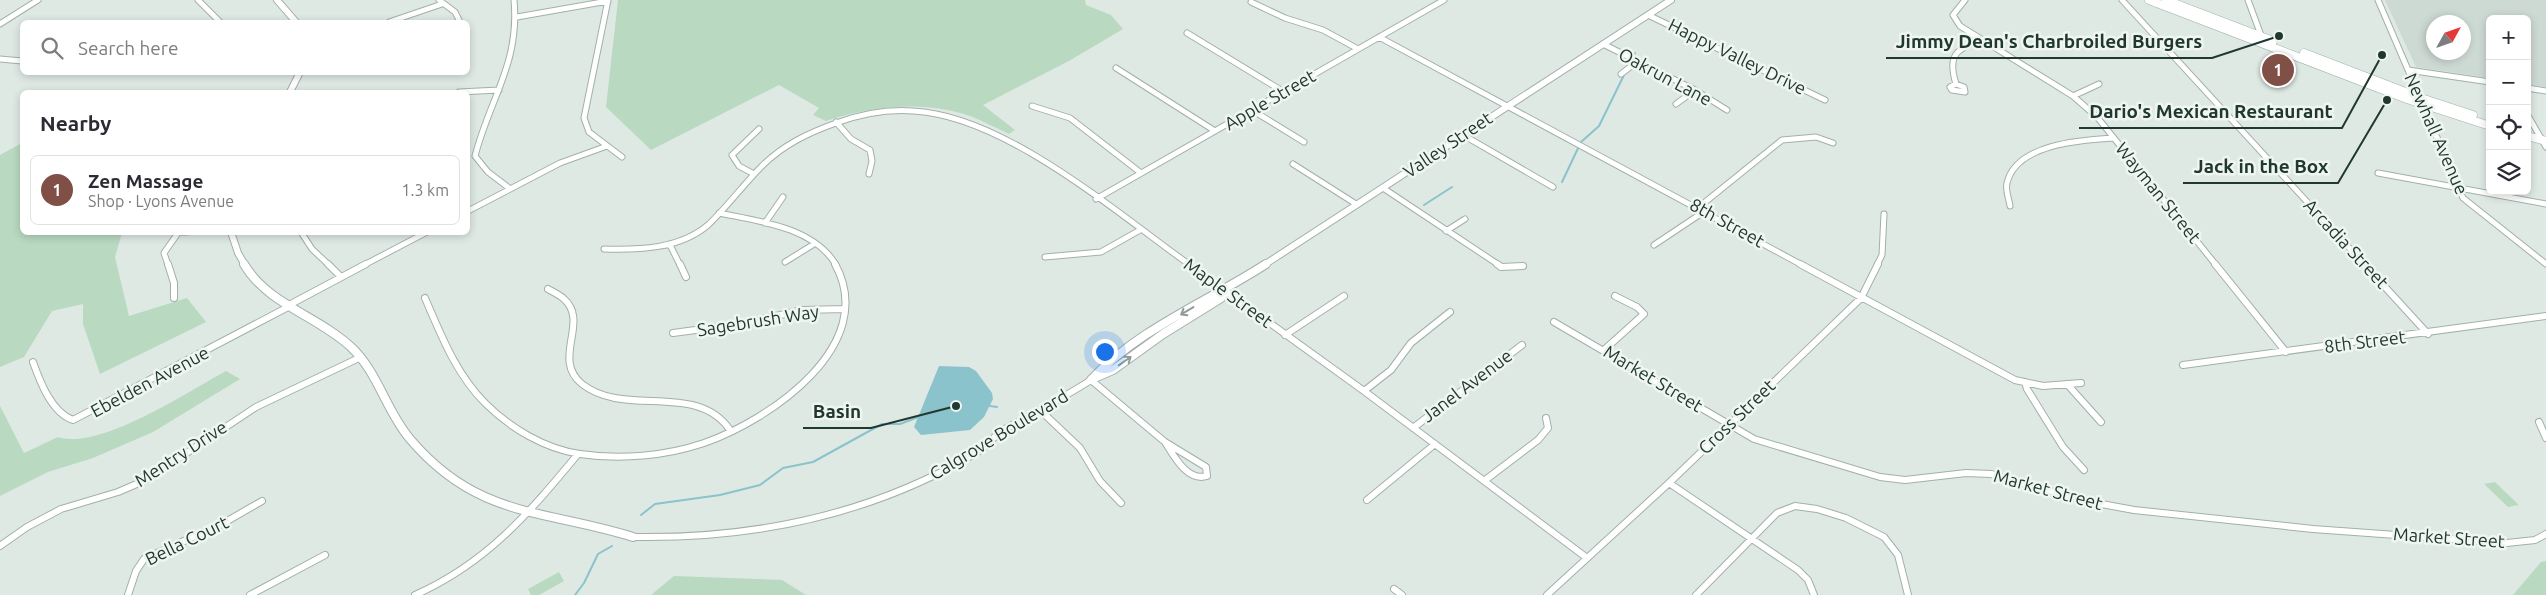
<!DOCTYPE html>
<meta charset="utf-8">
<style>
:root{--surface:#fff;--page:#f2f2f3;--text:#2b2b33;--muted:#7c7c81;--line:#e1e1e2;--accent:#804f46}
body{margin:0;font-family:Ubuntu,sans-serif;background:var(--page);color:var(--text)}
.controls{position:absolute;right:15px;top:15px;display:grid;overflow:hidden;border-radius:8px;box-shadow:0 2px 8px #0003}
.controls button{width:45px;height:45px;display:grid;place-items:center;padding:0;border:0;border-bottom:1px solid var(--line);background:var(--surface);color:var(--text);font:25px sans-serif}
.compass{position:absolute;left:2426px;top:15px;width:45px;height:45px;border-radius:50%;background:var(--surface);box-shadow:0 2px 8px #0003;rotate:50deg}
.you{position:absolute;left:1104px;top:351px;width:18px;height:18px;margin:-12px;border:4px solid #fff;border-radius:50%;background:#1a73e8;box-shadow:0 0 0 8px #1a73e833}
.badge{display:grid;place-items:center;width:32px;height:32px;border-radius:50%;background:var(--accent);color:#fff;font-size:16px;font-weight:700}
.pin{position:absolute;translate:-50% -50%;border:2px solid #fff;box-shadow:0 1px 5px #0006}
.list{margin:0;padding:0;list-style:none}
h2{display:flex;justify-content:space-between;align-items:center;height:65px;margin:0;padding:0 20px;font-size:21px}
h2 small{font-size:16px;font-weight:400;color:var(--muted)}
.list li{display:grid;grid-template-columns:32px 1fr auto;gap:15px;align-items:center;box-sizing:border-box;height:70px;margin:0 10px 10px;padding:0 10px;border:1px solid var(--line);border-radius:8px}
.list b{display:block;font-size:19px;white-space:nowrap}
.list p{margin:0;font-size:16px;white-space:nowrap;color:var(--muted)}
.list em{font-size:16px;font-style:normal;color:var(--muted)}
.icon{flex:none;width:28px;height:28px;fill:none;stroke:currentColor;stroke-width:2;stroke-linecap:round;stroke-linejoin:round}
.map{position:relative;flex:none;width:2546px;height:595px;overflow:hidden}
.search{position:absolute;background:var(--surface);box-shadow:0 2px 8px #0003;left:20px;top:20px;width:450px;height:55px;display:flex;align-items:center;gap:12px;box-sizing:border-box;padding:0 18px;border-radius:8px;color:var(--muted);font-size:19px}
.panel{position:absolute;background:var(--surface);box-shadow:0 2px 8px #0003;left:20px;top:90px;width:450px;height:145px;border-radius:8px}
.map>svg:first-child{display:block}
.built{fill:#cdd9d3;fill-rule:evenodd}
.green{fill:#b9d9c1}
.water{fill:#8ac3cb}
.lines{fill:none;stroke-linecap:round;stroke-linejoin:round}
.stream{stroke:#8ac3cb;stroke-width:2}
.minor-far1-casing{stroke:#a2b0ab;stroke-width:7}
.minor-casing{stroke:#a2b0ab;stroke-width:8}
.tertiary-far1-casing{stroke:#a2b0ab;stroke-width:8}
.tertiary-casing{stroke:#a2b0ab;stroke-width:10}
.secondary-casing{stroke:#9fb4ac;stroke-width:9}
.minor-far1{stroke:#fff;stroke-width:5}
.minor{stroke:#fff;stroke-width:6}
.tertiary-far1{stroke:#fff;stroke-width:6}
.tertiary{stroke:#fff;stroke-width:8}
.secondary{stroke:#fff;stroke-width:8}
.oneway{stroke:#909c98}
.labels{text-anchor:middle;stroke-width:5;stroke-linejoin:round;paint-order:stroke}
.street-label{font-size:18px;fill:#213831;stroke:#eff6f2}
.leader{fill:none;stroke:#213831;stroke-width:2}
.callout-dot{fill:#213831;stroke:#eff6f2;stroke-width:2}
.callout-label{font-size:19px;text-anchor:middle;font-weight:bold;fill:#213831;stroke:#eff6f2;stroke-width:5;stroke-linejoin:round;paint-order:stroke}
</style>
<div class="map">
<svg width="2546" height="595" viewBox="0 0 2546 595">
<rect width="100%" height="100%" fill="#dfe9e4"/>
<!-- built -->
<path class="built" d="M 2385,0 L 2546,0 L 2546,87 L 2527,84 L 2527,19 L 2490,19 L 2490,78 L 2416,67 ZM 2434,22 L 2464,22 L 2464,52 L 2434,52 Z"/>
<!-- green -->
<path class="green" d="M 618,0 L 1085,0 L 1086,5 L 1111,15 L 1123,29 L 1069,61 L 983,105 L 1015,130 L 1009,134 C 996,128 983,121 970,116 C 923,100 872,106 826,121 L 813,115 L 819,108 L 779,85 L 651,150 L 606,107 Z
M 22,143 L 22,232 L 122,233 L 115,257 L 129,316 L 187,298 L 206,322 L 100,374 L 83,324 L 83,304 L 52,311 L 24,357 L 0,367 L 0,155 Z
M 226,371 L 240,379 L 153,432 L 93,458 L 48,472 L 0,496 L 0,406 L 24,453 L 58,437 C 99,451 189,391 226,371 Z
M 2495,482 L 2519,505 L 2508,507 L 2484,484 Z
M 2546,561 L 2546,595 L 2513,595 L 2541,562 Z
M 559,572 L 564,581 L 539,595 L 531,595 L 528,589 Z
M 674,576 L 782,580 L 806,595 L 651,595 Z"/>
<!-- water -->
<path class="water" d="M 939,366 L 969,367 L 976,371 L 992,393 L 993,399 L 984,417 L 970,430 L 921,435 L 914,427 Z"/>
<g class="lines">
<!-- stream -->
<path class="stream" d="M 1628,66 L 1635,53
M 1562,182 L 1581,142 L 1599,126 L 1625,73
M 1424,205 L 1452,187
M 990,406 L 997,407
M 641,515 L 655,504 L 720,495 L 760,485 L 783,468 L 813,462 L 882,424 L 900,424 L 921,416
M 575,595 L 584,583 L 598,554 L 612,546"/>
<!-- minor-far1 casing -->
<g class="minor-far1-casing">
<path id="minor-far1" d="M 198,0 L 220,22
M 439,0 L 455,12 L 460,22
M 608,0 L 584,118 L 589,132 L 622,157
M 1965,0 L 1953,15 L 1960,26 L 2073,96 L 2097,117 L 2216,265
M 2122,0 L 2365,265
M 2248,0 L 2262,38
M 2378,0 L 2463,198 L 2546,264
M 1251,2 L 1285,18 L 1323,30 L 1358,49
M 1648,15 L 1825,100
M 517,17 L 608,1
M 389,22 L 442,4
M 0,24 L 38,0
M 1187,33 L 1284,92
M 1379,37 L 1802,265
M 1603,44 L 1695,90 L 1727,110
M 0,59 L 22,61
M 1116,68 L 1215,131
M 2408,70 L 2490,82
M 1621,74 L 1638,61
M 1956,84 C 1947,55 1956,49 1982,40
M 1956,84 L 1964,87 L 1965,92 L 1952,90 L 1950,87 Z
M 2527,88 L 2546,91
M 459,92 L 499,90
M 2073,96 L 2099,84
M 1676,104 L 1695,90
M 1032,106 L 1070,118 L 1141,173
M 1252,110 L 1304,142
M 2527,114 L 2546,147
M 836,122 L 851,139 L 870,150 L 872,161 L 869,174
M 1463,135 L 1553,187
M 1293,164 L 1356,204
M 2378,173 L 2546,204
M 754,174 L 739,166 L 732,155 L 759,129
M 509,188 L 488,172 L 475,156 C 490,98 520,63 514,0
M 1383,188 L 1499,265
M 1096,199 L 1444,0
M 2010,206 C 2009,199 2005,190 2007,183 C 2016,144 2081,140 2113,138
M 1699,207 L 1782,140 L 1816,137 L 1833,143
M 468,211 L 560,163 L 607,146
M 719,213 C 758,221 814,227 836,265
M 765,223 L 783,197
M 1446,231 L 1465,219
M 177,232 L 187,232
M 301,232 L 312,249 L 329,265
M 670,245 L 680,265
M 1654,245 L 1705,211
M 604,249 C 639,250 680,249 708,225 C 727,207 743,185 762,166 C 783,145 808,133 836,123 C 861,114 887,109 913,111 C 1004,115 1117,213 1190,265
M 1045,257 L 1101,252 L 1140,230
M 785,262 L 814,244
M 168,265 L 164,253 L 178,233
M 364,265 L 427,232
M 1877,265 L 1882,255 L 1884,214"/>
</g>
<!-- minor casing -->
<g class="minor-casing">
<path id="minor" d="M 168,264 L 174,283 L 174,298
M 328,264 L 341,277
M 680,264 L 686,277
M 1188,264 L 1364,391 L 1587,558
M 1497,264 L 1501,267 L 1523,266
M 1800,264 L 2015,380 L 2043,386 L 2081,383
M 2215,264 L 2286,352
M 2364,264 L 2428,334
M 548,289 C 553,292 560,295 564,299 C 590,322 551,359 582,384 C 625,418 697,381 730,430
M 425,298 C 441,335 456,374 485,403 C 510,428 545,449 580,454 C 620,460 666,456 704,443 C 770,420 880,345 835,264
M 289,305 L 366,264
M 1554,322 L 1754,439 L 1880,477 L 1905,480 L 1966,473 L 1991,474 L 2085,501 L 2134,510 L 2313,529 L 2507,543 L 2535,540 L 2546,534
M 673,333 L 740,324 L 803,310 L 844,309
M 1285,335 L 1344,296
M 1604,350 L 1644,314 L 1637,307 L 1615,296
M 33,362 C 40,382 52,413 73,420 L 290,306
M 2183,365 L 2546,316
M 2025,382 L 2027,389 L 2063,447 L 2084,470
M 2067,384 L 2101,422
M 1364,391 L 1391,370 L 1411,343 L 1450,312
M 1041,411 L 1080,448 L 1100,481 L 1121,503
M 2539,422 L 2546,438
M 1413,428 L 1522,345
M 1165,442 L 1206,467 L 1207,476 C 1187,482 1174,456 1165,442 Z
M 1484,481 L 1538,440 L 1548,428 L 1546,418
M 1669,483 L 1798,570 L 1808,580 L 1814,595
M 1367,500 L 1435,444
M 633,537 C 753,539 871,515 976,453 C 987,447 994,435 1005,429 C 1034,413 1063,398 1091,380 L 1165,442
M 0,546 L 27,527 L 61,509 L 118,492 L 146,480 L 256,407 L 361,357
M 1394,589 L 1402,595
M 128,595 L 136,571 L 144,559 L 222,524 L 262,501
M 250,595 L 325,555
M 415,595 C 487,563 529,513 578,454
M 1547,595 L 1669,483 L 1861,298 L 1878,264
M 1696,595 L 1777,513 L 1795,506 L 1817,509 L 1846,518 L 1884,537 L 1898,555 L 1908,595"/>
</g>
<!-- tertiary-far1 casing -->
<g class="tertiary-far1-casing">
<path id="tertiary-far1" d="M 277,0 L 296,22
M 290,92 L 300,72
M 231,232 L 238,253 L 245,265
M 1264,265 L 1671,0"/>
</g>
<!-- tertiary casing -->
<g class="tertiary-casing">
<path id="tertiary" d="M 244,264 C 267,304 318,316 351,347 C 378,372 386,411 410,439 C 478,519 544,509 633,537
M 1092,379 L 1113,370 L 1163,334 L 1221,298 L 1225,291
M 1091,380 C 1138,329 1209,301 1266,264"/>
</g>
<!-- secondary casing -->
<g class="secondary-casing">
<path id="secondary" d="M 2149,0 L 2407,99 L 2490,126
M 2166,0 L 2273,41
M 2304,53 L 2421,98 L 2473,115
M 2527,136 L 2546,141"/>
</g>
<!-- minor-far1 -->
<use href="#minor-far1" class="minor-far1"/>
<!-- minor -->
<use href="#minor" class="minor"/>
<!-- tertiary-far1 -->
<use href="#tertiary-far1" class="tertiary-far1"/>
<!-- tertiary -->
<use href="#tertiary" class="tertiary"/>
<!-- secondary -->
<use href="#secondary" class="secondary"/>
</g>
<!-- one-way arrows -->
<defs><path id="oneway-shaft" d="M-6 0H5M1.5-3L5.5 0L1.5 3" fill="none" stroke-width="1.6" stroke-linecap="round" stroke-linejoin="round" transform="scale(1.25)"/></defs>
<g class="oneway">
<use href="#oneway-shaft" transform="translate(1187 311) rotate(149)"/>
<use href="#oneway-shaft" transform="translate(1125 361) rotate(-35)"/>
</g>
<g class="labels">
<!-- street labels -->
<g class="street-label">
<text transform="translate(1737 57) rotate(26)" y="6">Happy Valley Drive</text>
<text transform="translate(1665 77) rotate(28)" y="6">Oakrun Lane</text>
<text transform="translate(1270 100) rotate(-30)" y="6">Apple Street</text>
<text transform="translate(2436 134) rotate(66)" y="6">Newhall Avenue</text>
<text transform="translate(1448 145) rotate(-34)" y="6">Valley Street</text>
<text transform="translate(2158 193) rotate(51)" y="6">Wayman Street</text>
<text transform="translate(1727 223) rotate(29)" y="6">8th Street</text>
<text transform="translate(2346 244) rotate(47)" y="6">Arcadia Street</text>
<text transform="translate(1228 293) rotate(36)" y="6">Maple Street</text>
<text transform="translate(758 321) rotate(-9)" y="6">Sagebrush Way</text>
<text transform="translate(2365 342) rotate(-7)" y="6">8th Street</text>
<text transform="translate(1653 379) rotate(31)" y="6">Market Street</text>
<text transform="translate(150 382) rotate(-28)" y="6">Ebelden Avenue</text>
<text transform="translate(1467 386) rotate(-37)" y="6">Janel Avenue</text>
<text transform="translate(1737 417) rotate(-44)" y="6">Cross Street</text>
<text transform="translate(999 435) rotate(-31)" y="6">Calgrove Boulevard</text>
<text transform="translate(181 454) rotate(-33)" y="6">Mentry Drive</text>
<text transform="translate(2048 490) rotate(15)" y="6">Market Street</text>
<text transform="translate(2449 538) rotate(4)" y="6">Market Street</text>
<text transform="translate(187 541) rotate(-26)" y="6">Bella Court</text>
</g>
</g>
<!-- callouts -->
<path class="leader" d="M2279 36L2212 58H1886M2382 55L2342 128H2079M2387 100L2338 183H2183M956 406L871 428H803"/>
<g class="callout-dot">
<circle cx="2279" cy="36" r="5"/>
<circle cx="2382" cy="55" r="5"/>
<circle cx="2387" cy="100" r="5"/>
<circle cx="956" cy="406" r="5"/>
</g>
<g class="callout-label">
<text x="2049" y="48">Jimmy Dean's Charbroiled Burgers</text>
<text x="2211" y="118">Dario's Mexican Restaurant</text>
<text x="2261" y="173">Jack in the Box</text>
<text x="837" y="418">Basin</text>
</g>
</svg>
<div class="controls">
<button>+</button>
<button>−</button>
<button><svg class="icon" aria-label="locate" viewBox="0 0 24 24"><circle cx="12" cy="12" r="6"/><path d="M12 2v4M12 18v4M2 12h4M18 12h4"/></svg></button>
<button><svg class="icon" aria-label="layers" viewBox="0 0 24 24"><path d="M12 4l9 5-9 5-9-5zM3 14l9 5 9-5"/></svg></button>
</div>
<svg class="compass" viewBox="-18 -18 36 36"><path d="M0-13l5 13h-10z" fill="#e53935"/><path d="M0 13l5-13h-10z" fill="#7c7c81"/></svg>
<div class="you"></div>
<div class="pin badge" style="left:2278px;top:70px">1</div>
<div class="search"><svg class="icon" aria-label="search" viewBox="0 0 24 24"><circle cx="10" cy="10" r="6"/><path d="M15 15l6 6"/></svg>Search here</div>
<section class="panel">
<h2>Nearby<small></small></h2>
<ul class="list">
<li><span class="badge">1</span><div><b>Zen Massage</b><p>Shop · Lyons Avenue</p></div><em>1.3 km</em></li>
</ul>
</section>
</div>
